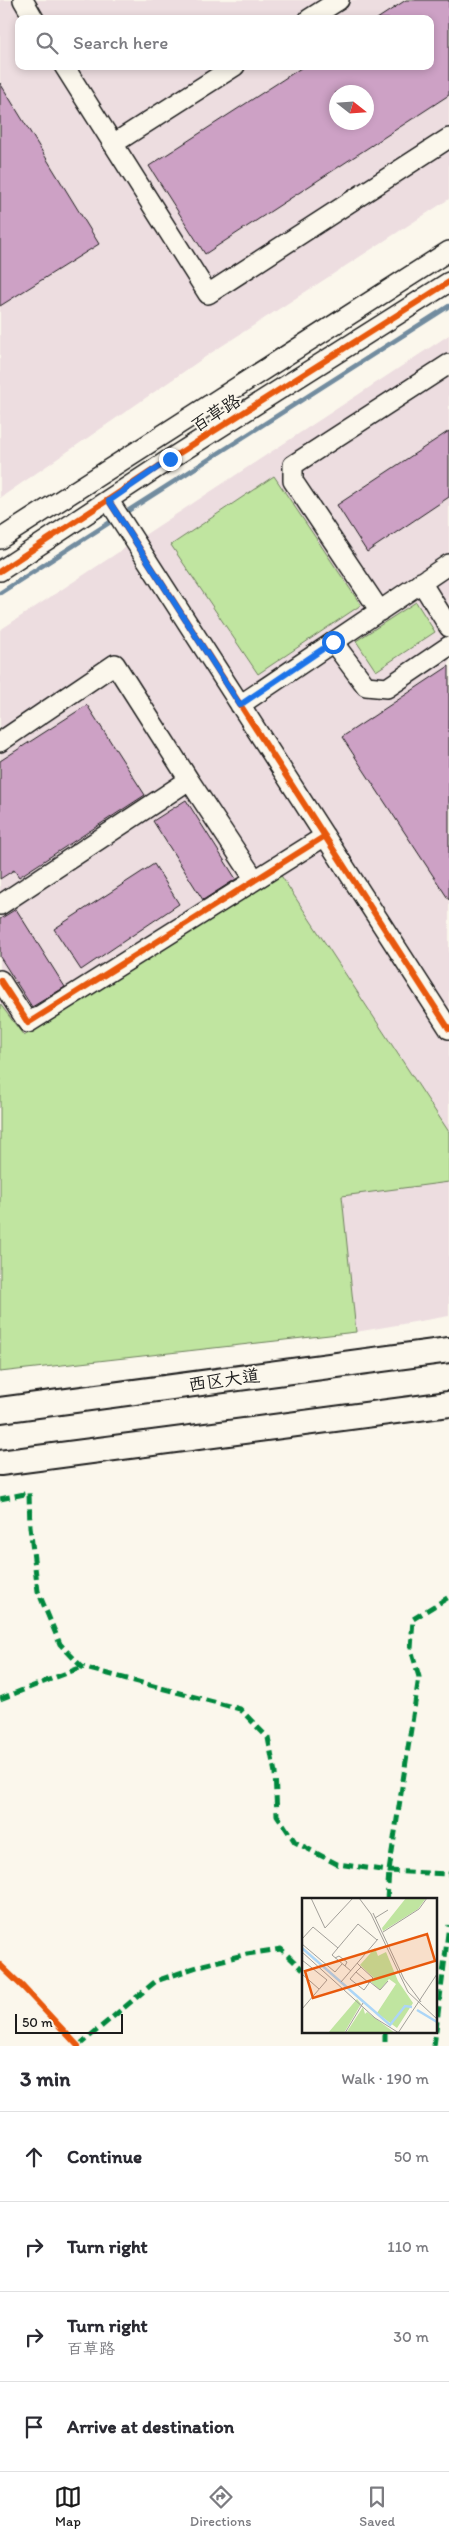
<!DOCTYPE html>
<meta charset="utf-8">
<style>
:root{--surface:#fff;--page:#f2f2f3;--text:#2b2b33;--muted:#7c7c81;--line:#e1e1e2;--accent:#1c1c1c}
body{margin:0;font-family:Itim,"LXGW WenKai TC",sans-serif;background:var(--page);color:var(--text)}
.compass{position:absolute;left:329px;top:85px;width:45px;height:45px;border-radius:50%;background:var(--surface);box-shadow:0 2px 8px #0003;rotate:107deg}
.scale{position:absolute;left:15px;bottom:12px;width:108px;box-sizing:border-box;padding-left:5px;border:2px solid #1c1c1c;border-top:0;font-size:14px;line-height:18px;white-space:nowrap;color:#1c1c1c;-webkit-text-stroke:4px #fbf7ec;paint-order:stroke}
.stop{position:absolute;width:15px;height:15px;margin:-11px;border:4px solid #1a73e8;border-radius:50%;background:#fff}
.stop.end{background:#1a73e8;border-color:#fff;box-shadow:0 1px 5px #0008}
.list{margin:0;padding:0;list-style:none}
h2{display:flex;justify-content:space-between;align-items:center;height:65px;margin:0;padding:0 20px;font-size:21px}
h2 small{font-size:16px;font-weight:400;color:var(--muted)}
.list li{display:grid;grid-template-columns:32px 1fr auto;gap:15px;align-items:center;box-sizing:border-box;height:90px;padding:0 20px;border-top:1px solid var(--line)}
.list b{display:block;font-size:19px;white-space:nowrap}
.list p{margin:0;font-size:16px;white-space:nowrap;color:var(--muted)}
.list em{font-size:16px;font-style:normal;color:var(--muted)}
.icon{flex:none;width:28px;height:28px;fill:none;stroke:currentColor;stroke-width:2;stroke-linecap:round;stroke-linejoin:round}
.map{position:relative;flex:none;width:449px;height:2046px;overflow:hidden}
.search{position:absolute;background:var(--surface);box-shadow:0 2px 8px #0003;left:15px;right:15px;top:15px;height:55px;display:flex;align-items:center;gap:12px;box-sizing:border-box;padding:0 18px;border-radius:10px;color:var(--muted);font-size:19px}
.sheet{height:425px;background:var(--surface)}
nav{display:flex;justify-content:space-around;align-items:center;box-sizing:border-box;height:70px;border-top:1px solid var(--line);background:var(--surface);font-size:14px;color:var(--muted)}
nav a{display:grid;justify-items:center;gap:2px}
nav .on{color:var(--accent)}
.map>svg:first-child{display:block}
.built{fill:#eddde0;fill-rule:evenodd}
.green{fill:#c0e5a0;stroke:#6e805e}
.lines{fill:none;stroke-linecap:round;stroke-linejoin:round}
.stream{stroke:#728c9f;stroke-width:4.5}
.building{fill:#cda1c5;stroke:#1c1c1c;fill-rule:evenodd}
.minor-casing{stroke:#1c1c1c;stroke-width:22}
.major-casing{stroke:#1c1c1c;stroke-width:28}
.minor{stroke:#fbf7ec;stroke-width:19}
.major{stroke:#fbf7ec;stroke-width:24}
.quiet{stroke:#00873e;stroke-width:5;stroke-dasharray:10 5;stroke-linecap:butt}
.cycleway-casing{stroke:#fbf7ec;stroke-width:9}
.cycleway{stroke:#e8590c;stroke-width:6}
.route{stroke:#1a73e8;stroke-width:6}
.labels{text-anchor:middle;stroke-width:4;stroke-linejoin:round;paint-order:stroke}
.street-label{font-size:18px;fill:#1c1c1c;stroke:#fbf7ec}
.inset-river{fill:none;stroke:#acd6f7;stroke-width:2.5}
.inset-road{fill:none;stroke:#a29f99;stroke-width:1}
.view{fill:#e8590c;fill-opacity:0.15;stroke:#e8590c;stroke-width:2.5}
.inset-edge{fill:none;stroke:#1c1c1c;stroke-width:2.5}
</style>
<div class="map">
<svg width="449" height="2046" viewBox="0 0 449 2046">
<rect width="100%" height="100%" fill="#fbf7ec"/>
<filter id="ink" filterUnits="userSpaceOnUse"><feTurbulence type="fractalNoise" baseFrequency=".02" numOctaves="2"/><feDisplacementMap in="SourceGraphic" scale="10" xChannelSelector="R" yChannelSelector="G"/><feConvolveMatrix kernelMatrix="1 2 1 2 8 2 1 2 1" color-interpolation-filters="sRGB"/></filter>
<g filter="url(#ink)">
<!-- built -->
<path class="built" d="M 0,0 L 449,0 L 449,199 L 211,353 L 0,498 ZM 19,19 L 430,19 L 430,66 L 19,66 ZM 336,92 L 366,92 L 366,122 L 336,122 Z
M 449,335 L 449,1316 L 356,1332 L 0,1372 L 0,630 Z"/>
<!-- green -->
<path class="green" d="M 274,476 L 361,605 L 258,674 L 171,545 Z
M 416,602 L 435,632 L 376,671 L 356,641 Z
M 278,871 L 449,1132 L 449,1182 L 342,1196 L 356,1332 L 0,1372 L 0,1004 L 24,1036 Z"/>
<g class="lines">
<!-- stream -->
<path class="stream" d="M 123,514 L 449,306
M 0,593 L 115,519"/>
</g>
<!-- building -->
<path class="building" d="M 406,0 L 449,0 L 449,95 L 205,254 L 149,166 L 304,66 L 430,66 L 430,19 L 377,19 ZM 336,92 L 366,92 L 366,122 L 336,122 Z
M 0,83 L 99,244 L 0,306 Z
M 449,431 L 449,497 L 367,552 L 337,505 Z
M 449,666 L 449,900 L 342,737 Z
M 87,705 L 145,795 L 19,877 L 14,870 L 0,879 L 0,761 Z
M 186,800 L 236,879 L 203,900 L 153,821 Z
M 154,864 L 179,904 L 81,970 L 54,929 Z
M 16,909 L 65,987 L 32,1007 L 0,957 L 0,919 Z"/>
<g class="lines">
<!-- minor casing -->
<g class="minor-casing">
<path id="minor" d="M 23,0 L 34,19
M 309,19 L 339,0
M 64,66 L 208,294 L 449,138
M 113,144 L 235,66
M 109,501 L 449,1029
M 0,539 L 449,251
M 0,571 L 170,459 L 449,282
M 421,582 L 449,627
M 380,611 L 293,481 L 293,465 L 449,364
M 333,642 L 366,686 L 387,688 L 449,646
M 240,705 L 449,564
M 0,742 L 115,664 L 189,780
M 0,905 L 189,780 L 255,880
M 0,980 L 28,1023 L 325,836"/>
</g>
<!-- major casing -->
<g class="major-casing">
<path id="major" d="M 0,1410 L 449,1350
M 0,1463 L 449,1404"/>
</g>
<!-- minor -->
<use href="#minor" class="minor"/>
<!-- major -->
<use href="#major" class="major"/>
<!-- quiet -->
<path class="quiet" d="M 0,1499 L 29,1493 L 30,1527 L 38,1591 L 60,1644 L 82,1667 L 240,1709 L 268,1738 L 275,1773 L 277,1815 L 295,1842 L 337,1864 L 389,1871 L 449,1874
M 0,1699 L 82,1667
M 387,1900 L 389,1871 L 419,1677 L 411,1649 L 413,1619 L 449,1597
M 385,2032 L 385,2046
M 78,2046 L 156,1981 L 203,1965 L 247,1954 L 281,1949 L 303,1970
M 434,2046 L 449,1925"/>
<!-- cycleway casing -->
<g class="cycleway-casing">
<path id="cycleway" d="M 109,501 L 449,1029
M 0,571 L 170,459 L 449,282
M 0,980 L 28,1023 L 325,836
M 0,1965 L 23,1987 L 78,2046"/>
</g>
<!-- cycleway -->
<use href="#cycleway" class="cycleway"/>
</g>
</g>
<g class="lines" filter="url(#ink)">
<!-- route -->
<path class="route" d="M 170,459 L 109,501 L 240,705 L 333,642"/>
</g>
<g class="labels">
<!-- street labels -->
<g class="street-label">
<text transform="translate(216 413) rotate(-32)" y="6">百草路</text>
<text transform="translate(224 1380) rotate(-8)" y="6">西区大道</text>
</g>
</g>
<!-- overview -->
<g transform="translate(302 1898)">
<rect width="135" height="135" fill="#fbf7ec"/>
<path d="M 104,0 L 124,0 L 116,11 L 81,33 L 80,30 ZM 73,50 L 76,58 L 84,54 L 96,83 L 111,105 L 95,130 L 75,115 L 94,86 L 87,81 L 78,92 L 69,84 L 72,80 L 58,67 ZM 55,101 L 59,106 L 42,135 L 26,135 ZM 61,109 L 63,116 L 65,114 L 93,135 L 44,135 Z" fill="#c0e5a0"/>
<path class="inset-river" d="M 0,50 L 88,127 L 103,108 L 110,109M 115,112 L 135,124"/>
<path class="inset-road" d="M 9,0 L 23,30 L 51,0M 57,0 L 69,16 L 106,94 L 135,121M 71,15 L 102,81 L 119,104M 73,20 L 86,12M 81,34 L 117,11 L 125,0M 0,41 L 11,29 L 36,50M 0,46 L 33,74 L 40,66M 0,54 L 73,120 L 97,135M 33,60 L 37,58 L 45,64 L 43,68M 0,62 L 25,82 L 0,111M 55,65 L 59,69 L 71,80 L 67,85 L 54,74 L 59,69M 49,73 L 30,57 L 56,26 L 75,42M 54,74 L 48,81 L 62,92 L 67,85M 0,76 L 17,91M 39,84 L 76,41M 68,84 L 78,92 L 86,83M 43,135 L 61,105M 96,135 L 135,76"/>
<path class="view" d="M 125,36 L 133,63 L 11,100 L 3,73 Z"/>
<rect width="135" height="135" class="inset-edge"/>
</g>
</svg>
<svg class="compass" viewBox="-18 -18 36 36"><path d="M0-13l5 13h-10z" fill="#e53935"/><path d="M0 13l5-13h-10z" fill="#7c7c81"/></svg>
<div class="scale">50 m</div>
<div class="stop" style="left:333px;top:642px"></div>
<div class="stop end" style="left:170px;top:459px"></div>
<div class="search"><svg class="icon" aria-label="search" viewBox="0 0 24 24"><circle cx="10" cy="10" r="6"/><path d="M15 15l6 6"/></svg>Search here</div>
</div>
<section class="sheet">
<h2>3 min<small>Walk · 190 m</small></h2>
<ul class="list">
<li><svg class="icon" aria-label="ahead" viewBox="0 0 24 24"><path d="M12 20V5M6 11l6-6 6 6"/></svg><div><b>Continue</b></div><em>50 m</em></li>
<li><svg class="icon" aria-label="right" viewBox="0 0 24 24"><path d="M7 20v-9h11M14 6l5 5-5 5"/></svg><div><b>Turn right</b></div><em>110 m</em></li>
<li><svg class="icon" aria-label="right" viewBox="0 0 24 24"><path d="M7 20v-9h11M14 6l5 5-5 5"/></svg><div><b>Turn right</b><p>百草路</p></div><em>30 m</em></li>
<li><svg class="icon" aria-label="arrive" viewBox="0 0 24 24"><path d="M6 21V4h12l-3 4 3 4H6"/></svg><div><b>Arrive at destination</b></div></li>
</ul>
</section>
<nav>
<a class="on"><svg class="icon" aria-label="map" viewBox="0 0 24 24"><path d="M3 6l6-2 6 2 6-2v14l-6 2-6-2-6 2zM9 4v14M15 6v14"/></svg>Map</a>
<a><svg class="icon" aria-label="directions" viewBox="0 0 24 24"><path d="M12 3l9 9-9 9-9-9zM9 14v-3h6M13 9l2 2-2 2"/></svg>Directions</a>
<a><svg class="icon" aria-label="saved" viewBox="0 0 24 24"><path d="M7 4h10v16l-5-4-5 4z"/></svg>Saved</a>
</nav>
